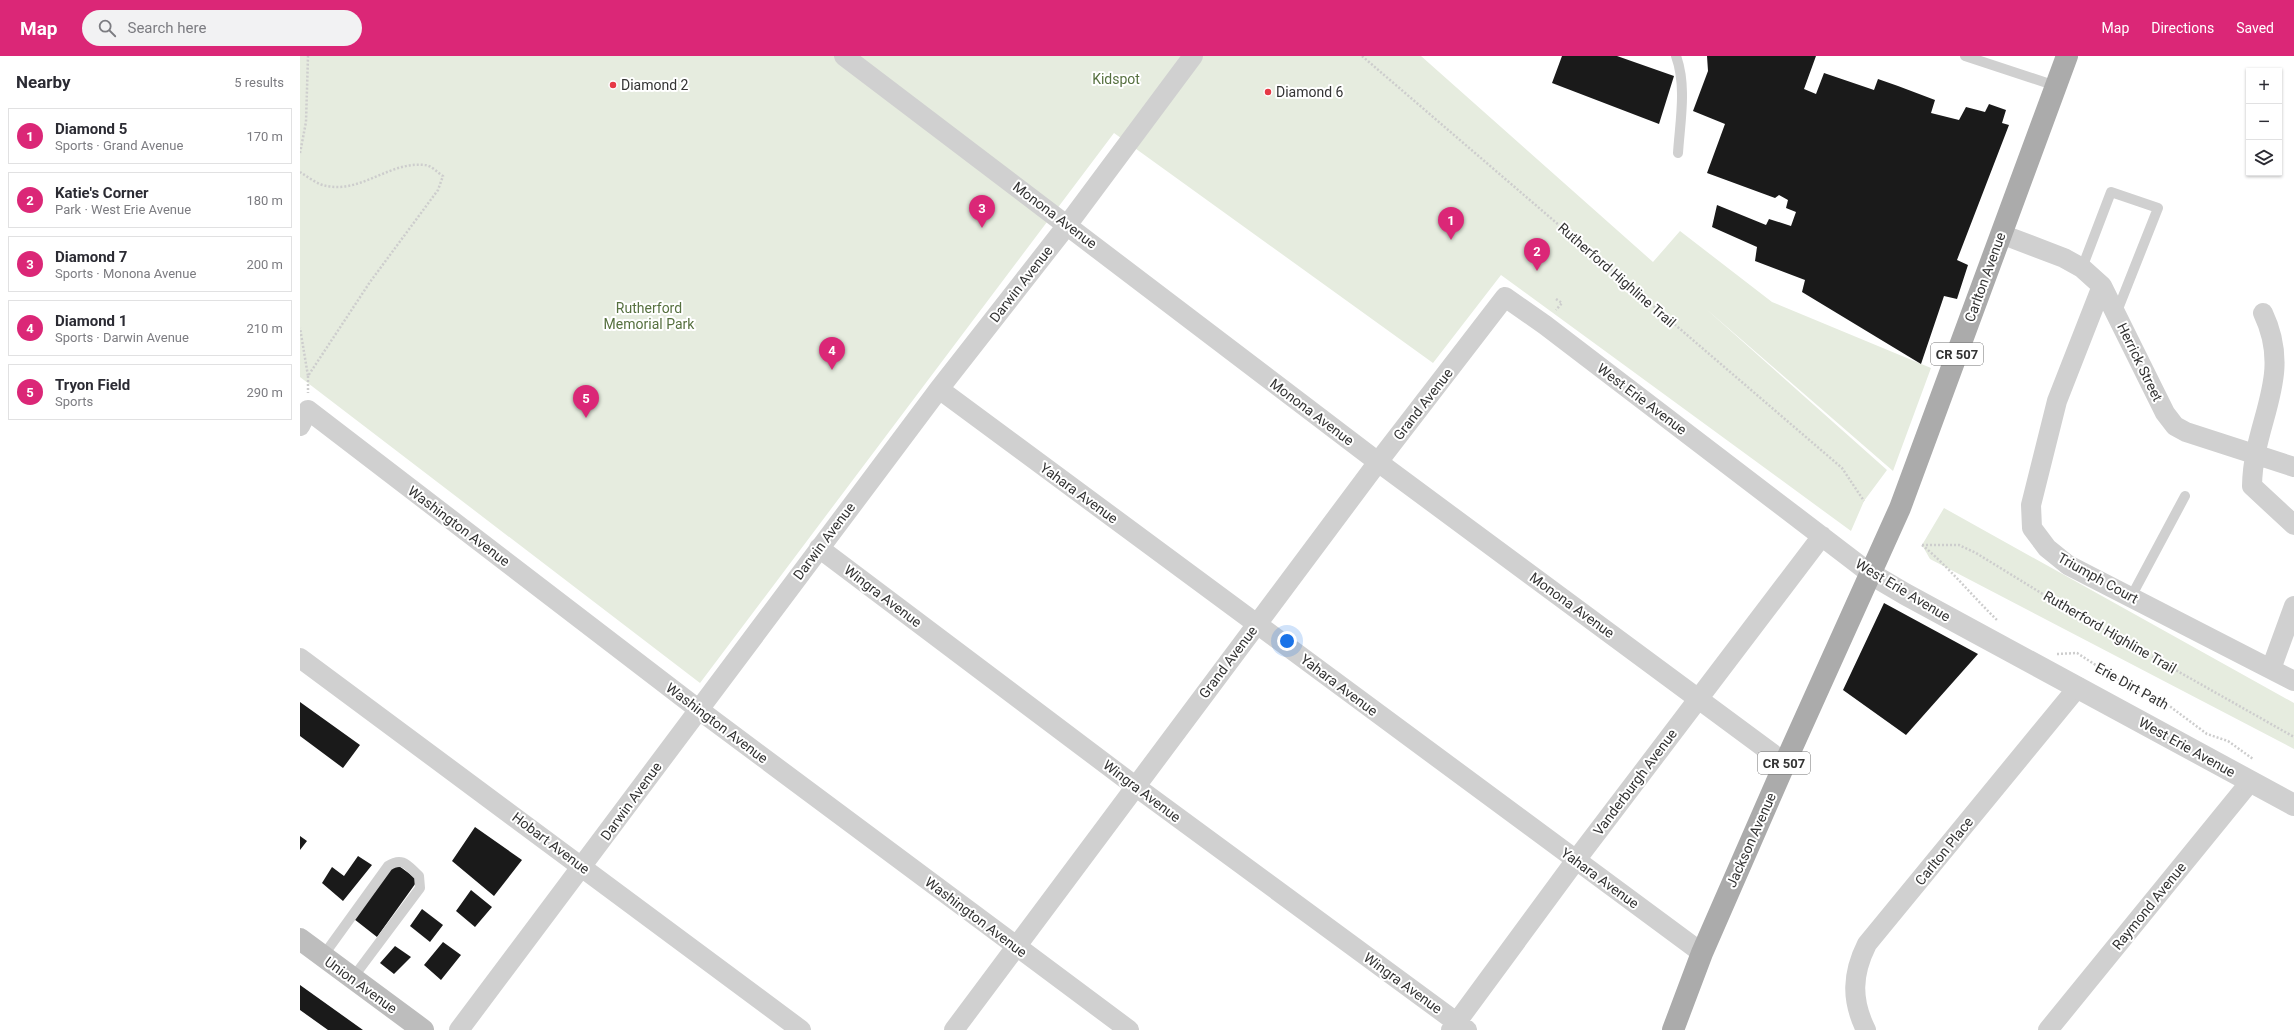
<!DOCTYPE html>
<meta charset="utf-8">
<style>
:root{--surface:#fff;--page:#f2f2f3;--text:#2b2b33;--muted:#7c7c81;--line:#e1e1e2;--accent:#db2777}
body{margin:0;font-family:Roboto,sans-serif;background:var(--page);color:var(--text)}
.controls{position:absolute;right:12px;top:12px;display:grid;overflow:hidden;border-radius:0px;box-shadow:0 1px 3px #0004}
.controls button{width:36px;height:36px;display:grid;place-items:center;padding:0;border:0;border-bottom:1px solid var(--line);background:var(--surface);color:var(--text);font:20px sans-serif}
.you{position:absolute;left:987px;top:585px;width:14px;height:14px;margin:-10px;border:3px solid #fff;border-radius:50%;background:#1a73e8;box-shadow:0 0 0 6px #1a73e833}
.badge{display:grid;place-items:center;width:26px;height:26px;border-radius:50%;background:var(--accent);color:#fff;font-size:13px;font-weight:700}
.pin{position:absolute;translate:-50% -33px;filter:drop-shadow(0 1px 2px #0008)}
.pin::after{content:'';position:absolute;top:21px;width:14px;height:12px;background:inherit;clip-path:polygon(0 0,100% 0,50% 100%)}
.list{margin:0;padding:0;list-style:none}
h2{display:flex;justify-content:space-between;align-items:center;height:52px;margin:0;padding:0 16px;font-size:17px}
h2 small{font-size:13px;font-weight:400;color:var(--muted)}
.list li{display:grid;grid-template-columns:26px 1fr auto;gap:12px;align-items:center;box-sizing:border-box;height:56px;margin:0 8px 8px;padding:0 8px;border:1px solid var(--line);border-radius:0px}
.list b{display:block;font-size:15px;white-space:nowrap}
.list p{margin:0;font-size:13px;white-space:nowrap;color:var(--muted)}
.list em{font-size:13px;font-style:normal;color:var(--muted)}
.icon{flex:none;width:22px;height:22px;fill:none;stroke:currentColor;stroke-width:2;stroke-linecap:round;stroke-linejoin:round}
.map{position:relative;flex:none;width:1994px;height:974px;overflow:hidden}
header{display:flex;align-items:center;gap:24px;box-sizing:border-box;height:56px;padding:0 20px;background:var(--accent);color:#fff}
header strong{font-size:19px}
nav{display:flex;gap:22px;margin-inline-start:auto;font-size:14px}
.search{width:280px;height:36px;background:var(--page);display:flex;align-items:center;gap:10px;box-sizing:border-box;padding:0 14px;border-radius:22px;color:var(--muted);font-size:15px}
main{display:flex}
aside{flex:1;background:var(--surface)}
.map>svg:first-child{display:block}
.green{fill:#e6ecdf}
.building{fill:#1a1a1a}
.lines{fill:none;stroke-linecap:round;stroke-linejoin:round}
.path{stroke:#cdcdcd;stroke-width:2.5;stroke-dasharray:2 2;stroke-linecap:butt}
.service{stroke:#d0d0d0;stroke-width:10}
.minor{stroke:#d0d0d0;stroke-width:20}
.tertiary{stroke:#d0d0d0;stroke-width:22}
.secondary{stroke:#bdbdbd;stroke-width:22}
.primary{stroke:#ababab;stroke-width:22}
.poi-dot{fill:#e63946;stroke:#fff;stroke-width:1.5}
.labels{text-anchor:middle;stroke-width:4;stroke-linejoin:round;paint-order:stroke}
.shield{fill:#fff;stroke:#707070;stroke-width:1}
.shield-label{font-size:13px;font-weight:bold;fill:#333}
.park-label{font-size:14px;fill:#56703f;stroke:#fff}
.poi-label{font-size:14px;fill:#333;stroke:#fff;text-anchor:start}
.street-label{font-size:14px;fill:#333;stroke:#fff}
</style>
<header>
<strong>Map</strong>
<div class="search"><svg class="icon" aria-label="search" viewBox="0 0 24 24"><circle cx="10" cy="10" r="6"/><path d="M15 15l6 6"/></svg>Search here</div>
<nav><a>Map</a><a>Directions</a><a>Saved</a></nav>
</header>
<main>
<aside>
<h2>Nearby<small>5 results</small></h2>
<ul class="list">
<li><span class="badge">1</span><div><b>Diamond 5</b><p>Sports · Grand Avenue</p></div><em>170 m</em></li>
<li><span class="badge">2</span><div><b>Katie's Corner</b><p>Park · West Erie Avenue</p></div><em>180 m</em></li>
<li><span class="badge">3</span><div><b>Diamond 7</b><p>Sports · Monona Avenue</p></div><em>200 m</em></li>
<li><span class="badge">4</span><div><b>Diamond 1</b><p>Sports · Darwin Avenue</p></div><em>210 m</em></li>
<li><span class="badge">5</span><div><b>Tryon Field</b><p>Sports</p></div><em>290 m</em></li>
</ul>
</aside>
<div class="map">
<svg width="1994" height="974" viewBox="0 0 1994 974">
<rect width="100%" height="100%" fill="#fff"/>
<!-- green -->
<path class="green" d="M 0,0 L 1121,0 L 1353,206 L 1380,175 L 1472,246 L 1631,312 L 1593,415 L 1405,252 L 1587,414 L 1564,445 L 1551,475 L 1201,219 L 1133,307 L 814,77 L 400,627 L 0,321 Z
M 1644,452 L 1994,647 L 1994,693 L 1630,503 L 1622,489 Z"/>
<!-- building -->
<path class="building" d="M 1262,0 L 1317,0 L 1374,20 L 1359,68 L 1252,27 Z
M 1407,0 L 1516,0 L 1504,33 L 1516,38 L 1524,17 L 1574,34 L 1578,23 L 1598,30 L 1635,44 L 1631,57 L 1659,64 L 1666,51 L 1685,56 L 1689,48 L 1706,54 L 1702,67 L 1709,69 L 1657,204 L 1668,209 L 1657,243 L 1644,240 L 1621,308 L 1502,236 L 1505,224 L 1455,205 L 1457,191 L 1412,171 L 1417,149 L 1466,169 L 1469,163 L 1491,170 L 1496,156 L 1486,152 L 1488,144 L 1479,139 L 1475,142 L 1407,117 L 1425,68 L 1393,55 L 1408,15 Z
M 1584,547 L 1678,598 L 1606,679 L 1543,634 Z
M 0,646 L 60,689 L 43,712 L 0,680 Z
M 175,771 L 222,804 L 194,840 L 152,805 Z
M 0,780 L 7,785 L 0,794 Z
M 58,800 L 72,809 L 43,845 L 22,827 L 32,811 L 44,820 Z
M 95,807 L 118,824 L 77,881 L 54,863 Z
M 171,834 L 192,851 L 175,871 L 156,855 Z
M 122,853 L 143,869 L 130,886 L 110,870 Z
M 143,886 L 161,899 L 141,924 L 124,909 Z
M 95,890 L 111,901 L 94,918 L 80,907 Z
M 0,929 L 63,974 L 28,974 L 0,954 Z"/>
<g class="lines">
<!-- path -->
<path class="path" d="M 1062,0 L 1542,412 L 1564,445
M 0,97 L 6,66 L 8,0
M 0,116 C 8,121 18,129 27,130 C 62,137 90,105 125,109 C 131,109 138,117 143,120 L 138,134 L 70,226 L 8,320 L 0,272
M 1256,243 L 1262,247 L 1256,254
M 8,320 L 8,337
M 1622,489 C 1649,511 1672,540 1698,565
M 1622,489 L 1659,489 L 1676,497 L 1759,548 L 1994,681
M 1757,598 L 1777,597 L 1836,635 L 1864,646 L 1907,678 L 1928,685 L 1953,703"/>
<!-- service -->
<path class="service" d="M 1376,0 C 1387,30 1380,66 1378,97
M 1665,0 L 1756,30
M 1782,212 L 1811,136 L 1858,152 L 1816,258
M 1831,541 L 1885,440
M 23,900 L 88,810 C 103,800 108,810 119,820 L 120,832 L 52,923"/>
<!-- minor -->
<path class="minor" d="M 544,0 L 1078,406 L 1485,707
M 1701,178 L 1764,202 L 1782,212 L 1802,230 L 1865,357 L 1875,370 L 1886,376 L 1994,411
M 1802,230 L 1757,345 L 1731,449 L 1732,472 L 1747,492 L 1768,509 L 1994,625
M 1963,257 C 1994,322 1953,364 1952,430 L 1994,469
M 639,333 L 1402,897
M 0,370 L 8,354 L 398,653 L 829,974
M 519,492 L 835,730 L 1167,974
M 0,602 L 501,974
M 1971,613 L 1994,550
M 159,974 L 639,333 L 768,168 L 893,0
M 654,974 L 1078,406 L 1205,241 L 1245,269 L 1571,518
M 1151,974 L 1276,804 L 1522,480
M 1566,974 C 1551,944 1552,918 1567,888 L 1778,631
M 1748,974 L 1950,726"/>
<!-- tertiary -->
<path class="tertiary" d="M 1571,518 L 1605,538 L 1994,749"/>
<!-- secondary -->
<path class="secondary" d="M 0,883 L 123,974"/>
<!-- primary -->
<path class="primary" d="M 1373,974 L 1402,897 L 1485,707 L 1600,452 L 1767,0"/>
</g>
<!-- markers -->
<g class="poi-dot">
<circle cx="313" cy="29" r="4"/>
<circle cx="968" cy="36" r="4"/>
</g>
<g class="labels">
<!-- shield labels -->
<g class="shield">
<rect x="1631" y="287" width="52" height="22" rx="3"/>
<rect x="1458" y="696" width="52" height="22" rx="3"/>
</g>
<g class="shield-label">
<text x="1657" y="303">CR 507</text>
<text x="1484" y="712">CR 507</text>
</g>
<!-- park labels -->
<g class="park-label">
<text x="816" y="28">Kidspot</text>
<text x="349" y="257">Rutherford<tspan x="349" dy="16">Memorial Park</tspan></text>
</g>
<!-- poi labels -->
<g class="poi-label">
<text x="321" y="34">Diamond 2</text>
<text x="976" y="41">Diamond 6</text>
</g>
<!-- street labels -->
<g class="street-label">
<text transform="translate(755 159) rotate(37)" y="5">Monona Avenue</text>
<text transform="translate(1317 219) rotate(41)" y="5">Rutherford Highline Trail</text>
<text transform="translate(1685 221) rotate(-70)" y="5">Carlton Avenue</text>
<text transform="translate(721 228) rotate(-52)" y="5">Darwin Avenue</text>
<text transform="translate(1840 306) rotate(64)" y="5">Herrick Street</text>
<text transform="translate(1342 343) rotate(37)" y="5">West Erie Avenue</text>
<text transform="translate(1123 348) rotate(-52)" y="5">Grand Avenue</text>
<text transform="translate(1012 356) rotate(37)" y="5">Monona Avenue</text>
<text transform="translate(779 437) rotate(36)" y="5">Yahara Avenue</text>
<text transform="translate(159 470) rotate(37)" y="5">Washington Avenue</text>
<text transform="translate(524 485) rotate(-53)" y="5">Darwin Avenue</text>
<text transform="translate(1798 522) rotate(29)" y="5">Triumph Court</text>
<text transform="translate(1603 534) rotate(31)" y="5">West Erie Avenue</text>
<text transform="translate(583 540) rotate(37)" y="5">Wingra Avenue</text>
<text transform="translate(1272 549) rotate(36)" y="5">Monona Avenue</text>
<text transform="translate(1810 576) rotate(30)" y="5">Rutherford Highline Trail</text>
<text transform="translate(928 606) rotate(-53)" y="5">Grand Avenue</text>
<text transform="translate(1039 629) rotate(37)" y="5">Yahara Avenue</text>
<text transform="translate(1832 630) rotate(29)" y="5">Erie Dirt Path</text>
<text transform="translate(417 667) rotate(37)" y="5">Washington Avenue</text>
<text transform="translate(1887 691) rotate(29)" y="5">West Erie Avenue</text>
<text transform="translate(1335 726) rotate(-53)" y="5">Vanderburgh Avenue</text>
<text transform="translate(842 735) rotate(37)" y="5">Wingra Avenue</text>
<text transform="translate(331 745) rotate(-54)" y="5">Darwin Avenue</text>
<text transform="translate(1451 784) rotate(-66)" y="5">Jackson Avenue</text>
<text transform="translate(251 787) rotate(37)" y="5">Hobart Avenue</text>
<text transform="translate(1644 795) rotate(-51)" y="5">Carlton Place</text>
<text transform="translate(1300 822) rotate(36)" y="5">Yahara Avenue</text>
<text transform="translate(1849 850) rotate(-51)" y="5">Raymond Avenue</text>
<text transform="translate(676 861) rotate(37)" y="5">Washington Avenue</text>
<text transform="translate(1103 927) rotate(36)" y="5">Wingra Avenue</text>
<text transform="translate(61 929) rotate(36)" y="5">Union Avenue</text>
</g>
</g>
</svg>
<div class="controls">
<button>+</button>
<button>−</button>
<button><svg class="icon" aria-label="layers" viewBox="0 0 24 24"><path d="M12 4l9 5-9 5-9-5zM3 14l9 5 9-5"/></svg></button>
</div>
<div class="you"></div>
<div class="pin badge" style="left:1151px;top:184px">1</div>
<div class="pin badge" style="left:1237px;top:215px">2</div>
<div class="pin badge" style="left:682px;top:172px">3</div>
<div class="pin badge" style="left:532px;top:314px">4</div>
<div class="pin badge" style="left:286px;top:362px">5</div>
</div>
</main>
